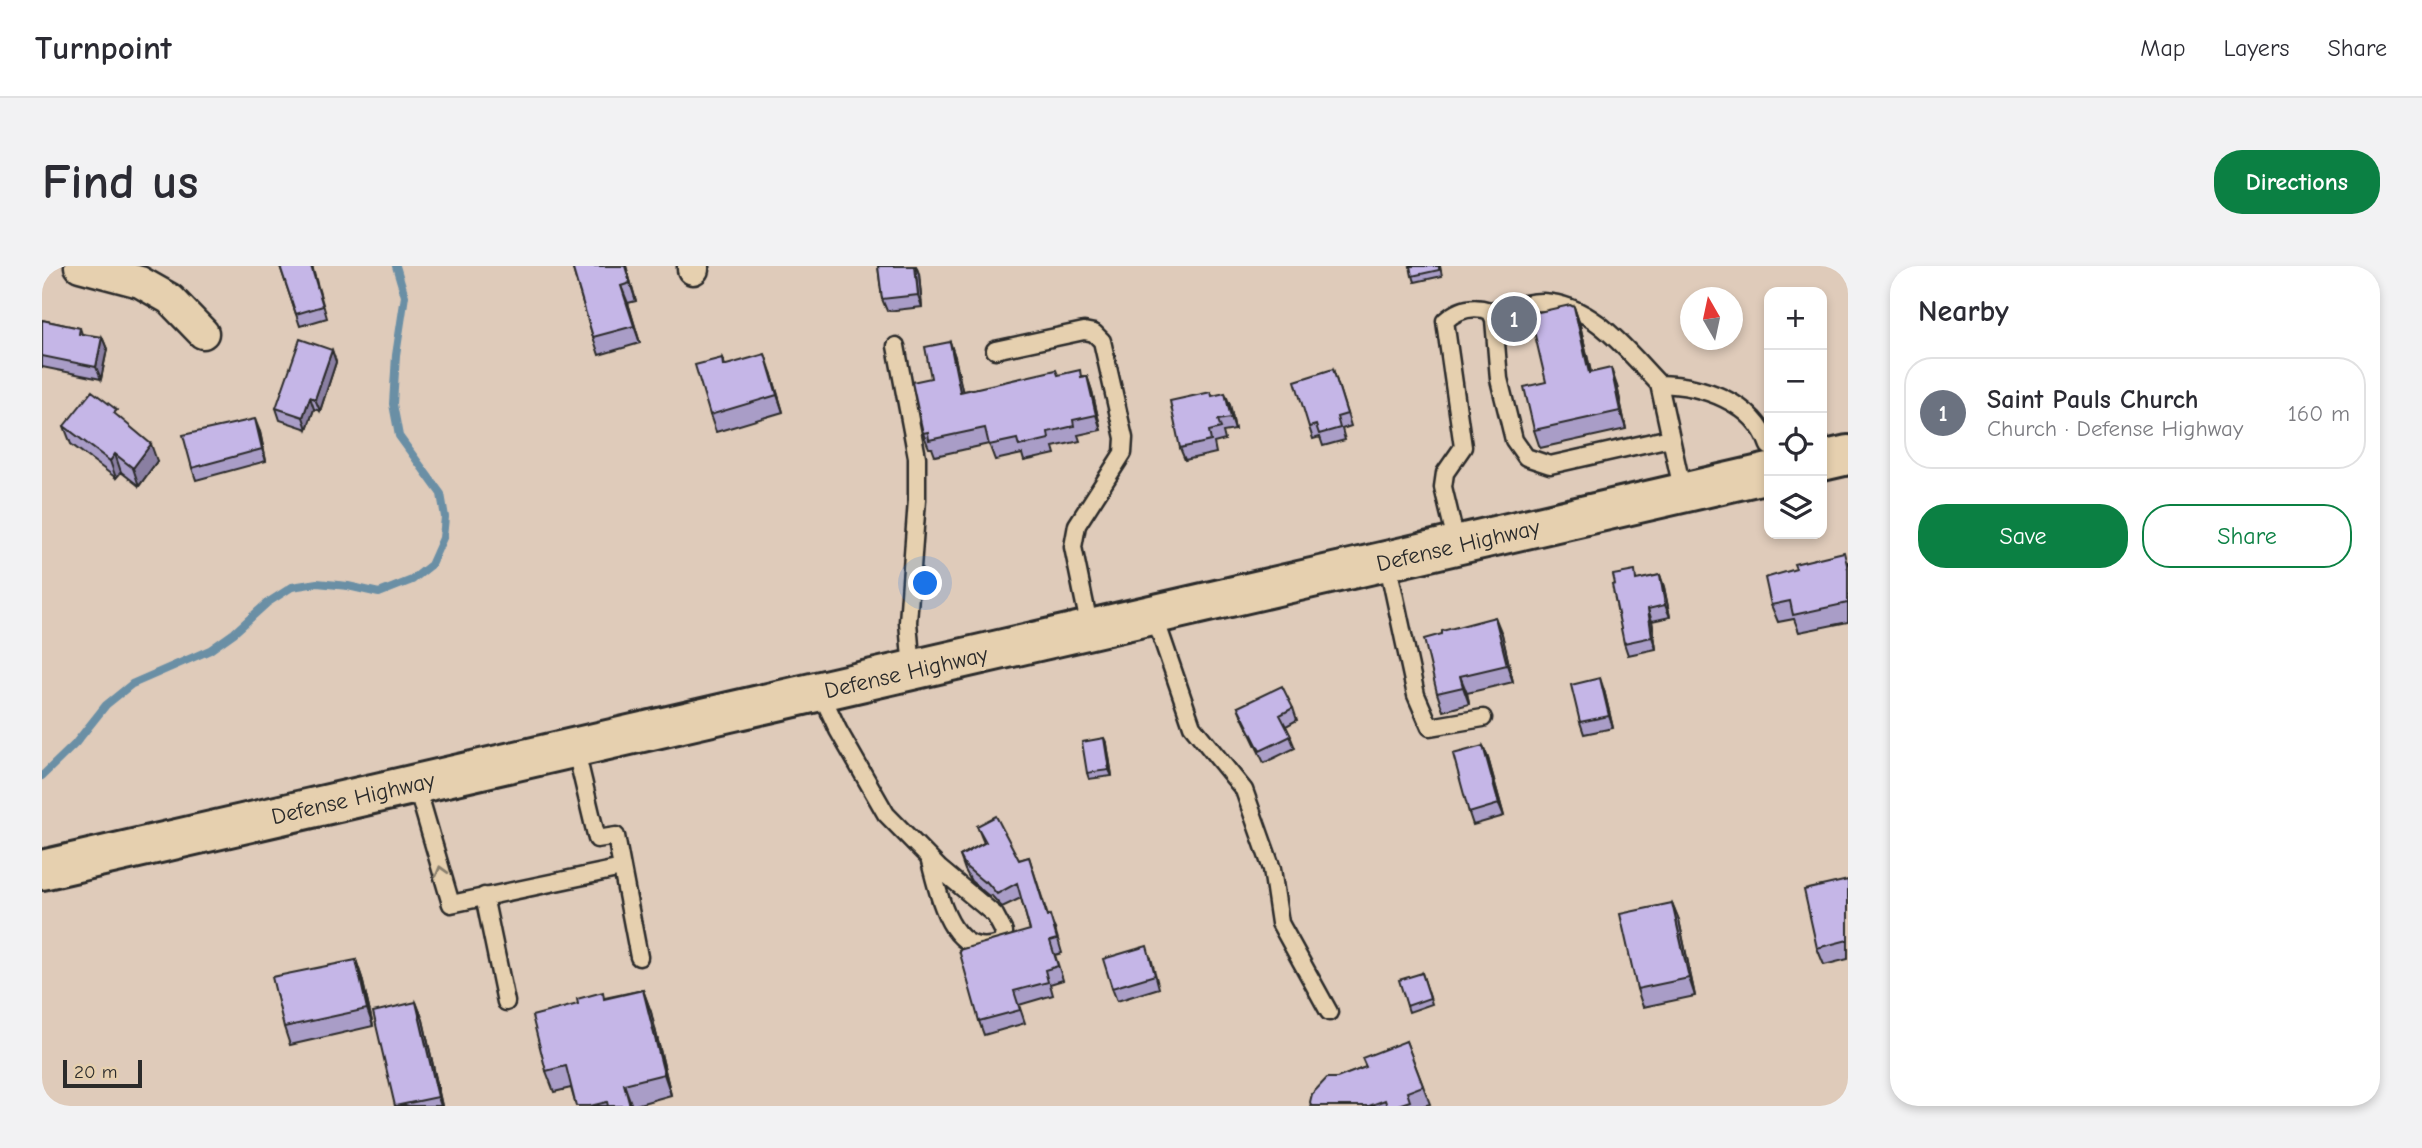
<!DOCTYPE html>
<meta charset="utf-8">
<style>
:root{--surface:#fff;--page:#f2f2f3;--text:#2b2b33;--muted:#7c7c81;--line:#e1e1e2;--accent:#0b8043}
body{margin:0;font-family:"Comic Neue",sans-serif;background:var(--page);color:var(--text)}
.controls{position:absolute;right:21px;top:21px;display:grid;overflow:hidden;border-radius:14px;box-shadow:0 4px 10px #0003}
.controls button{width:63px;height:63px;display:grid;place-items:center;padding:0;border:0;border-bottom:2px solid var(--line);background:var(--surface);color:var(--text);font:35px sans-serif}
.compass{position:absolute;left:1638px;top:21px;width:63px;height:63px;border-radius:50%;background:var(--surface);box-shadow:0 4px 10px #0003;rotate:351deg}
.scale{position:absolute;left:21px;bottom:18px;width:79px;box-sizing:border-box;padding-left:7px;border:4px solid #2b2b2b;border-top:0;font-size:19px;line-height:24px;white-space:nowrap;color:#2b2b2b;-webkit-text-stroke:5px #e6d0af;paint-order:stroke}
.you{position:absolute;left:884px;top:318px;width:24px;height:24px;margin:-18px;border:5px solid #fff;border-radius:50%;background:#1a73e8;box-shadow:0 0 0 10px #1a73e833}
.badge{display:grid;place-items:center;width:46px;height:46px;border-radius:50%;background:var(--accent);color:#fff;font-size:23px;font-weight:700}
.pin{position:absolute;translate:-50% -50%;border:4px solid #fff;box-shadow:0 2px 7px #0006}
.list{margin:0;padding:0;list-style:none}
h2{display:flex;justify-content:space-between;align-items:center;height:91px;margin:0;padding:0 28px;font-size:30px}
h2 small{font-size:23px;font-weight:400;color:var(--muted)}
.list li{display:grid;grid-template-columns:46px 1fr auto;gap:21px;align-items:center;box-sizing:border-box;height:112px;margin:0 14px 14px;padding:0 14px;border:2px solid var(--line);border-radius:28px}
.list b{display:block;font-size:26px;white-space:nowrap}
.list p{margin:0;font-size:23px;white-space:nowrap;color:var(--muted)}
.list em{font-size:23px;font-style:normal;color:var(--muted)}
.actions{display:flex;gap:14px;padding:21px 28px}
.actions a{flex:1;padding:16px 0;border:2px solid var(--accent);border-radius:28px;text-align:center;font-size:24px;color:var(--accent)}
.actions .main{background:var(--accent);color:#fff}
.icon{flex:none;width:38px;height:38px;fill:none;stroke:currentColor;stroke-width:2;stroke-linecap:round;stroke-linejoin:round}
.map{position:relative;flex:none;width:1806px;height:840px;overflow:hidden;border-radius:28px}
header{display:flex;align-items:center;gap:42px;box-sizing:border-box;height:98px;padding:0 35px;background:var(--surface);border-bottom:2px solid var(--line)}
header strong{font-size:33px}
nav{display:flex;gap:38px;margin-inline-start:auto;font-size:24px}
.intro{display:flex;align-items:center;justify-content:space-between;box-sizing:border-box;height:168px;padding:0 42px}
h1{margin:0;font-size:49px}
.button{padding:18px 32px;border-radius:28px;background:var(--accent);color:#fff;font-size:24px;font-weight:700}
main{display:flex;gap:42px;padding:0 42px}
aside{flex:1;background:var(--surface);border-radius:28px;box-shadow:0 4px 10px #0003}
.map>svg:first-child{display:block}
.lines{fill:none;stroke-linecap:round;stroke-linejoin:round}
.stream{stroke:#6b8fa5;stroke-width:8}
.lane-casing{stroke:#2b2b2b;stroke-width:21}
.street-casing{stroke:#2b2b2b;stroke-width:35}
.secondary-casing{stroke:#2b2b2b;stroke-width:44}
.lane{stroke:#e6d0af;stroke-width:16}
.street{stroke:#e6d0af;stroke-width:30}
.secondary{stroke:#e6d0af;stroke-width:38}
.wall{fill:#a99dc7;stroke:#2b2b2b;stroke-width:2}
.shaded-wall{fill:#8a7fa2;stroke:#2b2b2b;stroke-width:2}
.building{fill:#c5b6e7;stroke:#2b2b2b;stroke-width:2}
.oneway{stroke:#887e6d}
.labels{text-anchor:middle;stroke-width:7;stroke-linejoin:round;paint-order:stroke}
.street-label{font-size:23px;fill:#2b2b2b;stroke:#e6d0af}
</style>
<header>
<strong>Turnpoint</strong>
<nav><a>Map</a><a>Layers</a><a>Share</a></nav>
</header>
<div class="intro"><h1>Find us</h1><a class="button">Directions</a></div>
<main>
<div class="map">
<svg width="1806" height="840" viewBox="0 0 1806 840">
<rect width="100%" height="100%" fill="#dfcbba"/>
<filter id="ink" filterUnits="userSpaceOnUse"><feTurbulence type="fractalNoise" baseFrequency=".0143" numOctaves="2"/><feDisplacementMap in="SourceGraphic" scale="14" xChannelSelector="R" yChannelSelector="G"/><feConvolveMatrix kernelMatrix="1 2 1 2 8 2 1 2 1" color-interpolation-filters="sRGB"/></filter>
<g filter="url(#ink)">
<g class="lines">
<!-- stream -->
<path class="stream" d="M 0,510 L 33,478 L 64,439 L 90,418 L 168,384 L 192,367 L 225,337 L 250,321 L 275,317 L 306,320 L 337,327 L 370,314 L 389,299 L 401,272 L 403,251 L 399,228 L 357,170 L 351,138 L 354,89 L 363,30 L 354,0"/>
<!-- lane casing -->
<g class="lane-casing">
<path id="lane" d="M 1448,45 C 1465,42 1484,36 1501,36 C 1551,38 1585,85 1617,118
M 854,80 L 875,191 L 875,234 L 866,356 L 870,404
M 953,84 L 1042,65 L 1052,67 L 1060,75 L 1082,172 L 1081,187 L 1035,259 L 1031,281 L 1048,363
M 1641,227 L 1617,118 C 1659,119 1712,135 1727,180
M 1415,279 L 1401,221 L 1403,207 L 1421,181 L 1403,55 C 1416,43 1431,39 1448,45 L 1452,53 L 1457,113 L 1472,174 L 1484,191 L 1508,199 L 1628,172
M 1345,295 L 1374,429 L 1388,461 L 1441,452
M 1112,349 L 1150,460 L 1202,524 L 1230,603 L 1238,657 L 1287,746
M 778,425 L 796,464 L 844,548 L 898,603 L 953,649 L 962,666 L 960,677 C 908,697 897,627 887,592
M 533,481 L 555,573 L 574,570 L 580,602
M 374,518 L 409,638 L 580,602 L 597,691
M 442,630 L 464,736"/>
</g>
<!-- street casing -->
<g class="street-casing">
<path id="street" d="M 38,0 L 98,16 L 128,33 L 161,67
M 651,0 L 651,3"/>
</g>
<!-- secondary casing -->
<g class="secondary-casing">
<path id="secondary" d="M 1780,195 L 1806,189
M 0,604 L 1727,207"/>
</g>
<!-- lane -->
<use href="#lane" class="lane"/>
<!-- street -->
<use href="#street" class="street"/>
<!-- secondary -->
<use href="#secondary" class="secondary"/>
</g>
<!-- wall -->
<path class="wall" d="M 238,0 L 270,0 L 285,52 L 258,60 Z
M 530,0 L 584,0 L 594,35 L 586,37 L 598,77 L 557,89 L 551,71 Z
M 836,0 L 874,0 L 877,8 L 880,41 L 845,45 L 840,33 Z
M 1368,0 L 1398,0 L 1400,10 L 1373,16 Z
M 1532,41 L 1538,59 L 1549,106 L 1575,120 L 1584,163 L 1498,182 L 1492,164 L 1504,116 Z
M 0,54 L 38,62 L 40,68 L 60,71 L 65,83 L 59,113 L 0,101 Z
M 908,76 L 913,91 L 920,125 L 1016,109 L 1040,110 L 1045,110 L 1050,125 L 1059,164 L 1036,169 L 1038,175 L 1011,181 L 1013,188 L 982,195 L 980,188 L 953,194 L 947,178 L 893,190 L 890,182 L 887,182 L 881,167 L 889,112 Z
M 290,84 L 294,96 L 278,145 L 272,143 L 265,163 L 238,154 L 234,142 Z
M 680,92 L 683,99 L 729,106 L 741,146 L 674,166 L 668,149 Z
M 1291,103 L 1309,160 L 1300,163 L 1303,174 L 1281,180 L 1278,171 L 1271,173 L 1267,161 Z
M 1171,130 L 1188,139 L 1193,164 L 1181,166 L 1183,174 L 1172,177 L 1174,187 L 1143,194 L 1138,182 Z
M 77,151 L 115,195 L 97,220 L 79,206 L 74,212 L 29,178 L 22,160 Z
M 218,166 L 224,195 L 154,214 L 150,202 Z
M 1806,296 L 1806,356 L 1757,366 L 1752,353 L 1736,356 L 1729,339 Z
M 1618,309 L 1622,321 L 1628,351 L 1610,355 L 1614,383 L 1586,389 L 1582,377 L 1596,314 Z
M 1460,368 L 1471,416 L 1425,427 L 1427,438 L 1401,445 L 1395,427 Z
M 1562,424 L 1571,462 L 1542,468 L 1538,456 Z
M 1196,441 L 1251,442 L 1255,454 L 1244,460 L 1253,482 L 1222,497 L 1201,453 Z
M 1065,478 L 1070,510 L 1047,513 L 1045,507 Z
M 1441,480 L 1446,492 L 1462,550 L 1431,559 L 1427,547 Z
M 935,560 L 977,594 L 987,591 L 1006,650 L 1013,663 L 1020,687 L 1013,689 L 1021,714 L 1008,718 L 1011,729 L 977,739 L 983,757 L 942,769 L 937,755 L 988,664 L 979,632 L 960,641 L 949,629 L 947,630 L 929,615 L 923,604 L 918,590 L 942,577 Z
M 1806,614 L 1806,693 L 1782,699 L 1775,682 Z
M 1630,637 L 1637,654 L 1653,730 L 1601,741 L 1595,723 Z
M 1109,692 L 1117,722 L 1075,735 L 1070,722 Z
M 314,694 L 320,712 L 331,760 L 248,779 L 242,761 Z
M 1380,707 L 1390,738 L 1367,746 L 1365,740 Z
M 601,724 L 609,746 L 629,829 L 590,840 L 534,840 L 529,822 L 512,826 L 504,805 L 563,732 Z
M 374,736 L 381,754 L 400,840 L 353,840 Z
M 1364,775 L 1388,838 L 1381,840 L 1269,840 L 1295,812 L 1324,801 Z"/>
<!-- shaded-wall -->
<path class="shaded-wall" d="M 583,0 L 584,0 L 594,35 L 588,17 Z
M 873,0 L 874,0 L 877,8 L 880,41 L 876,29 Z
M 579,20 L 586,37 L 598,77 L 592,60 Z
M 1532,41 L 1538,59 L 1553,124 L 1547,107 Z
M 60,71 L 65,83 L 59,113 L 54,101 Z
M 908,76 L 913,91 L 924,141 L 918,126 Z
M 290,84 L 294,96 L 278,145 L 273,133 Z
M 723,88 L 729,106 L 741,146 L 735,129 Z
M 1569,102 L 1575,120 L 1584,163 L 1578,145 Z
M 1045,110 L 1050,125 L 1059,164 L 1054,149 Z
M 1183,127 L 1188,139 L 1193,164 L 1189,152 Z
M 268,131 L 272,143 L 265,163 L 261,151 Z
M 213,153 L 218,166 L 224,195 L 220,183 Z
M 109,178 L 115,195 L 97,220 L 91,202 Z
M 73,188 L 79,206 L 74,212 L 68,195 Z
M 1618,309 L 1622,321 L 1628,351 L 1623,339 Z
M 1606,343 L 1610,355 L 1614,383 L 1610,371 Z
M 1453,351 L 1460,368 L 1471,416 L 1465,399 Z
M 1418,410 L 1425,427 L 1427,438 L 1421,421 Z
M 1558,412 L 1562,424 L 1571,462 L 1567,450 Z
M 1062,472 L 1065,478 L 1070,510 L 1067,504 Z
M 1441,480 L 1446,492 L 1462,550 L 1457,538 Z
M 1630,637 L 1637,654 L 1653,730 L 1647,712 Z
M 314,694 L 320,712 L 331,760 L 325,743 Z
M 601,724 L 609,746 L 629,829 L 622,808 Z
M 374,736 L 381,754 L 400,840 L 399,840 L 396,831 Z
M 582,818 L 590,840 L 588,840 Z"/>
<!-- building -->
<path class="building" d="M 238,0 L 269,0 L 281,40 L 254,48 Z
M 530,0 L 583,0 L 588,17 L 579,20 L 592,60 L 551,71 Z
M 836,0 L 873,0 L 876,29 L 840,33 Z
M 1368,0 L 1397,0 L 1397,4 L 1370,10 Z
M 1528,39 L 1532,41 L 1547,107 L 1569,102 L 1578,145 L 1492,164 L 1482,121 L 1504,116 L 1488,48 Z
M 0,54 L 38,62 L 37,68 L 60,71 L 54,101 L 0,90 Z
M 258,73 L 290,84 L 273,133 L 268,131 L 261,151 L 234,142 Z
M 908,76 L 918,126 L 1014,104 L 1016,109 L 1038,104 L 1039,111 L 1045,110 L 1054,149 L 1031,154 L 1032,160 L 1006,166 L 1007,173 L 977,180 L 975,173 L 947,179 L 943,162 L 887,174 L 886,166 L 881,167 L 870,116 L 889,112 L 883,81 Z
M 723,88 L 735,129 L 668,149 L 653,99 L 680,92 L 681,100 Z
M 1291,103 L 1305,148 L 1295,151 L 1298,162 L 1277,168 L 1274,159 L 1267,161 L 1253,115 Z
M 50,125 L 75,144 L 72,147 L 109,178 L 91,202 L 73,188 L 68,195 L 22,160 Z
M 1169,126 L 1170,130 L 1183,127 L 1189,152 L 1176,154 L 1179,162 L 1167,165 L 1169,175 L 1138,182 L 1128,135 Z
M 213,153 L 220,183 L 150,202 L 141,169 Z
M 1802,286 L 1806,303 L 1806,337 L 1751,349 L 1748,335 L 1729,339 L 1723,312 L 1754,303 L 1752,298 Z
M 1593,305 L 1594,314 L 1618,309 L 1623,339 L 1606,343 L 1610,371 L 1582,377 L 1570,319 L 1573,318 L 1571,309 Z
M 1453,351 L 1465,399 L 1418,410 L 1421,421 L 1395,427 L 1382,373 L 1400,368 L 1400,365 Z
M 1558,412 L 1567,450 L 1538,456 L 1529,419 Z
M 1240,420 L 1251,442 L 1238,449 L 1249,470 L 1218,485 L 1196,441 Z
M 1062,472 L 1067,504 L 1045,507 L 1040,476 Z
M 1441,480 L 1457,538 L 1427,547 L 1411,488 Z
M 954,550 L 977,594 L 987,591 L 1005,650 L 1008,649 L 1015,673 L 1008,675 L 1016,700 L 1003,704 L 1006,716 L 972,725 L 978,744 L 937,755 L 917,684 L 988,664 L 975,617 L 955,628 L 944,615 L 942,616 L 924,601 L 918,590 L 944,576 L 935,560 Z
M 1806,614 L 1806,674 L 1775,682 L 1762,624 Z
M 1630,637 L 1647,712 L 1595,723 L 1578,648 Z
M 1105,680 L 1113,709 L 1070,722 L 1061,693 Z
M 314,694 L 325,743 L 242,761 L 230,711 Z
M 1380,707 L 1388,732 L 1365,740 L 1357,714 Z
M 601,724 L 622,808 L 582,818 L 588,840 L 566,840 L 565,836 L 548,840 L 534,840 L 524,800 L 504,805 L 490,750 L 536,738 L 535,733 L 561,726 L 562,733 Z
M 374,736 L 396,831 L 353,840 L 331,746 Z
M 1364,775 L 1381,820 L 1365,826 L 1368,835 L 1353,840 L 1345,840 L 1343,834 L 1327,840 L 1269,840 L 1268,836 L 1270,828 L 1285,812 L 1295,812 L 1324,801 L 1320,792 Z"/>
<!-- one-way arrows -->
<defs><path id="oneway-chevron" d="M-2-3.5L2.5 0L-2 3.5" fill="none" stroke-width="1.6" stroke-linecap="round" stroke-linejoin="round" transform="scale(1.75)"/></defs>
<use class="oneway" href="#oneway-chevron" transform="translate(399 605) rotate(-106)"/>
</g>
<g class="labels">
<!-- street labels -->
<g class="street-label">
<text transform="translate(1416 279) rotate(-13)" y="8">Defense Highway</text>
<text transform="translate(864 406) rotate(-13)" y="8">Defense Highway</text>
<text transform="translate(311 532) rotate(-13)" y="8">Defense Highway</text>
</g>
</g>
</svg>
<div class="controls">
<button>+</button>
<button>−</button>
<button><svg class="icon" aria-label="locate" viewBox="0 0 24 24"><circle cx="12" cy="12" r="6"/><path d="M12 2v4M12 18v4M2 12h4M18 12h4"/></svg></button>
<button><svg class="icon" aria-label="layers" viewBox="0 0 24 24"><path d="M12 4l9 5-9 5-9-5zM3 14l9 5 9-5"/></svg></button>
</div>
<svg class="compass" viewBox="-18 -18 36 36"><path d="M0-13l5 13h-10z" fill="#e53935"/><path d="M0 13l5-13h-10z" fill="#7c7c81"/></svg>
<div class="scale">20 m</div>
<div class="you"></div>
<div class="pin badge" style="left:1472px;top:53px;background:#6b7280">1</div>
</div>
<aside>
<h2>Nearby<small></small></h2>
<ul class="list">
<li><span class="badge" style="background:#6b7280">1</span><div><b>Saint Pauls Church</b><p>Church · Defense Highway</p></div><em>160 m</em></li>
</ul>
<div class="actions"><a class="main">Save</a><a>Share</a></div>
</aside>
</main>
